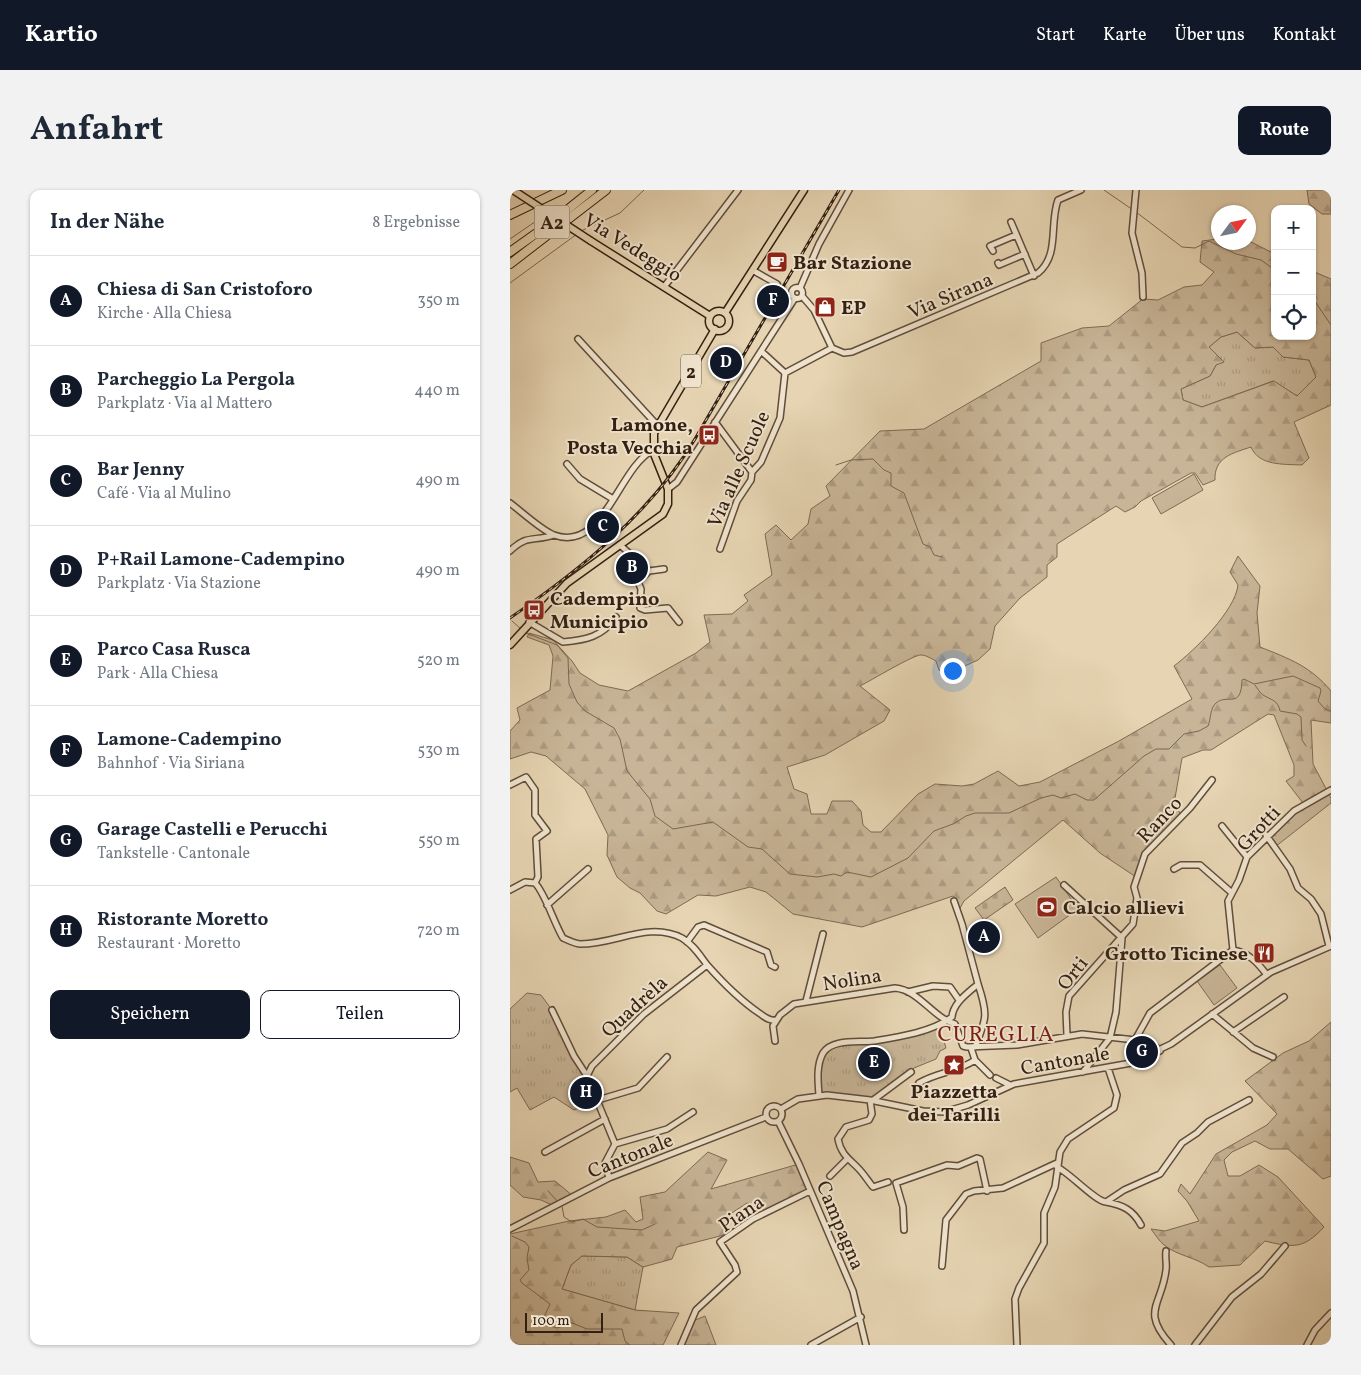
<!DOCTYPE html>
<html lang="de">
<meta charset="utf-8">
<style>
:root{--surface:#fff;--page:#f2f2f3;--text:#1f2937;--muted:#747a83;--line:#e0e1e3;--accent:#111827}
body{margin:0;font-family:Vollkorn,serif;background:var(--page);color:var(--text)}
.controls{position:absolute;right:15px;top:15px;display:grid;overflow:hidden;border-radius:10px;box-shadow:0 1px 4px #0004}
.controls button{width:45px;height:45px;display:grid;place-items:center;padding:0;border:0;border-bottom:1px solid var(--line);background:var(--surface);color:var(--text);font:25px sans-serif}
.compass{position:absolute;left:701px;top:15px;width:45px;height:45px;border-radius:50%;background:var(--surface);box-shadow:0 1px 4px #0004;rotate:57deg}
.scale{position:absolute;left:15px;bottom:12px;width:78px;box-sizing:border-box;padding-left:5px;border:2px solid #342012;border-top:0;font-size:14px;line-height:18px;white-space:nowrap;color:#342012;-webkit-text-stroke:4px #efe3cd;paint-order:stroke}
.you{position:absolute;left:442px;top:480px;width:18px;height:18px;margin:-12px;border:4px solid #fff;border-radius:50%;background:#1a73e8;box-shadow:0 0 0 8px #1a73e833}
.badge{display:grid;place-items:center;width:32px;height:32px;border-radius:50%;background:var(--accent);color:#fff;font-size:16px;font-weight:700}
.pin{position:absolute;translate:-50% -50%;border:2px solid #fff;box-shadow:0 1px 5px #0006}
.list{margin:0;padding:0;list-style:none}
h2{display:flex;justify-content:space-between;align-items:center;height:65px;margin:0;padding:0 20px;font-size:21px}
h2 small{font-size:16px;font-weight:400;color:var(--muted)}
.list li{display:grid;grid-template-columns:32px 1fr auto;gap:15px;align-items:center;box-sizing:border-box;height:90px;padding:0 20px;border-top:1px solid var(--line)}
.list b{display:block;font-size:19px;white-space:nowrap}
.list p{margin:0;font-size:16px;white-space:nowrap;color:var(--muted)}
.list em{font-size:16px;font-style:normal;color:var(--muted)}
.actions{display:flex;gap:10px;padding:15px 20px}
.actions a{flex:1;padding:11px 0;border:1px solid var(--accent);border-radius:10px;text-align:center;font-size:18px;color:var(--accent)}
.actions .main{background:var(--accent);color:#fff}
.icon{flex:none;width:28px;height:28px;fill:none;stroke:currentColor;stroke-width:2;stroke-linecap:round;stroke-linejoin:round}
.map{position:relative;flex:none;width:821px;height:1155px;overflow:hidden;border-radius:10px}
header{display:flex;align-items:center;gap:30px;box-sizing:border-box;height:70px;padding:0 25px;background:var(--accent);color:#fff}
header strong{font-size:24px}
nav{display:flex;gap:28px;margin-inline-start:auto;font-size:18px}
.intro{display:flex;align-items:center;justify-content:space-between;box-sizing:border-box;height:120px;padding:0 30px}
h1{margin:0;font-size:35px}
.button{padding:12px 22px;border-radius:10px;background:var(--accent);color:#fff;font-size:18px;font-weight:700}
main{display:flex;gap:30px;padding:0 30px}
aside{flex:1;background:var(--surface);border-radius:10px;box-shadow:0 1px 4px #0004}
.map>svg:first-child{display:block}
.grass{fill:url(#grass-tufts);stroke:#7e6a54}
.forest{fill:url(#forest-firs);stroke:#7e6a54;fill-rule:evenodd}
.cemetery{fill:url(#cemetery-stones);stroke:#7e6a54}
.pitch{fill:#c8b597;stroke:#7e6a54}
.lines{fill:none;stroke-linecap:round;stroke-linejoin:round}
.stream{stroke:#7a6752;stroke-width:1}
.minor-tunnel{stroke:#c2b092;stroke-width:5;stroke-dasharray:5 2.5;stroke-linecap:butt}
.minor-casing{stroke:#604d3a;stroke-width:8}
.major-casing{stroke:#342012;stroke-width:9}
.highway-casing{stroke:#342012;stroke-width:10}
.minor{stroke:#efe3cd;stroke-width:5}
.major{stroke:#e6d4b2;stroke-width:6}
.highway{stroke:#e6d4b2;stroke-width:8}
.rail-casing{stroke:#342012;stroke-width:3}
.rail{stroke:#efe3cd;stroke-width:1;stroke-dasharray:4;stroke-linecap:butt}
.major-bridge-casing{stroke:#342012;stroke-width:9;stroke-linecap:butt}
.major-bridge{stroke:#e6d4b2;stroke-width:6}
.labels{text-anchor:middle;stroke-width:4;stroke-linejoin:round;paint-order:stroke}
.shield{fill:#efe3cd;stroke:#6c5a4a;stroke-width:1}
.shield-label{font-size:19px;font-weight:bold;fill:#342012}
.street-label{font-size:20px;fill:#342012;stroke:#efe3cd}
.poi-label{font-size:20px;font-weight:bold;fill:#342012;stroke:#efe3cd;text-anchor:start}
.quarter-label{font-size:22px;letter-spacing:1px;fill:#7a1f14;stroke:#efe3cd}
</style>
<header>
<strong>Kartio</strong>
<nav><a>Start</a><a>Karte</a><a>Über uns</a><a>Kontakt</a></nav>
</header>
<div class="intro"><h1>Anfahrt</h1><a class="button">Route</a></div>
<main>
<aside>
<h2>In der Nähe<small>8 Ergebnisse</small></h2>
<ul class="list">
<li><span class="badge">A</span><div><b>Chiesa di San Cristoforo</b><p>Kirche · Alla Chiesa</p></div><em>350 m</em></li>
<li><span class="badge">B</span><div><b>Parcheggio La Pergola</b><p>Parkplatz · Via al Mattero</p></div><em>440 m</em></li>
<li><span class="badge">C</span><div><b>Bar Jenny</b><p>Café · Via al Mulino</p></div><em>490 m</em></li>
<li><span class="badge">D</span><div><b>P+Rail Lamone-Cadempino</b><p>Parkplatz · Via Stazione</p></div><em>490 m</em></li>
<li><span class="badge">E</span><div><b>Parco Casa Rusca</b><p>Park · Alla Chiesa</p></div><em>520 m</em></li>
<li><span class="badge">F</span><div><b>Lamone-Cadempino</b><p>Bahnhof · Via Siriana</p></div><em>530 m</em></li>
<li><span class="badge">G</span><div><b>Garage Castelli e Perucchi</b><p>Tankstelle · Cantonale</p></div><em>550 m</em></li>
<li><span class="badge">H</span><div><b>Ristorante Moretto</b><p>Restaurant · Moretto</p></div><em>720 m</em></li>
</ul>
<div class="actions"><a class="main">Speichern</a><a>Teilen</a></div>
</aside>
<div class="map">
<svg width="821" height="1155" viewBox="0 0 821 1155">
<defs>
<pattern id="grass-tufts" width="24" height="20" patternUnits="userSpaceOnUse" patternTransform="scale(1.25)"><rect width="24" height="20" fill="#c8b597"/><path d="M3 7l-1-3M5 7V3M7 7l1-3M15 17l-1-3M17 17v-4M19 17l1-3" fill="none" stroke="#ac9b81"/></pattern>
<pattern id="forest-firs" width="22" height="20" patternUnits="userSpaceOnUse" patternTransform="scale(1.25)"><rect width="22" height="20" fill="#c8b597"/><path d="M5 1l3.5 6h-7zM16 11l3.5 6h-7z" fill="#ac9b81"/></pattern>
<pattern id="cemetery-stones" width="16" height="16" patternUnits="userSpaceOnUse" patternTransform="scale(1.25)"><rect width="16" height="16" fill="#c8b597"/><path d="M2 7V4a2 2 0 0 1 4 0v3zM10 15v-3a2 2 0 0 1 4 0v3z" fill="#ac9b81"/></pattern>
</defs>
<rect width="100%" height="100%" fill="#e6d4b2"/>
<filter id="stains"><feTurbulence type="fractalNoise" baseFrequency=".004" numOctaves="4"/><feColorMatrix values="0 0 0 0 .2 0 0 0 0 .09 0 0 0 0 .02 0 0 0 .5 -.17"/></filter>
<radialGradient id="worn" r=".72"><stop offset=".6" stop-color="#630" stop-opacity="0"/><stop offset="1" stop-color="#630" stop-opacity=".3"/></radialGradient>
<!-- grass -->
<path class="grass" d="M 727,142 L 745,158 L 763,157 L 773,167 L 799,170 L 806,187 L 787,206 L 763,191 L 692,217 L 673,210 L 671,199 L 700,186 L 706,175 L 699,157 L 711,147 Z
M 17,803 L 31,805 L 42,820 L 88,910 L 64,920 L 44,907 L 20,920 L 7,898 L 0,902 L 0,819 Z
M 429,835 L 436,858 L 430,861 L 426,869 L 404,878 L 362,911 L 309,905 L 311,868 L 321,857 L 365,851 Z
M 72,1066 L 117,1067 L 133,1077 L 125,1120 L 52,1099 L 61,1075 Z"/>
<!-- forest -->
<path class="forest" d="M 797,0 L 821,0 L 821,24 L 812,24 L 799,14 Z
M 708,49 L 708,52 L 739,51 L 765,64 L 765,146 L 802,146 L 802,81 L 821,89 L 821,215 L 784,232 L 799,268 L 792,275 C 773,274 749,276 741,257 C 723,263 704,267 705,290 L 693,295 L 685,283 L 681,283 L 631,311 L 625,317 L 615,322 L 606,316 L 547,354 L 547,367 L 537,375 L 537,387 L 510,408 L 485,436 L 480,459 L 468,470 L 437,484 L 429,480 L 426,471 C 422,469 416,465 411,465 C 405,464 360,491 350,496 L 380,520 L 374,531 L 315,565 L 277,577 L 284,599 L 297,604 L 301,624 L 317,624 L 322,611 L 342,611 L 351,621 L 353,635 L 361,642 L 371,642 L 408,604 L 425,594 L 452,596 L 464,594 L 488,581 L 509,596 L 530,592 L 609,551 L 682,509 L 664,476 C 685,460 725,421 728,395 L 720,382 L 728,366 L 750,396 L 747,423 L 750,457 C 780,469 800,476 821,501 L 821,533 L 801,530 L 803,574 L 821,608 L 821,613 L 765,657 L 756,646 L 793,613 L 776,591 L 784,586 L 784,575 L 764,525 L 758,524 L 701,560 L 693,560 L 672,568 L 664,614 L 672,626 L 635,664 L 626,687 L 590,663 L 553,630 L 454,711 L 449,720 L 445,717 L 447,710 L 443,706 L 352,737 L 283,724 L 256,702 L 240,697 L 206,706 L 188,705 L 156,724 L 147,721 L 130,703 L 120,698 L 107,687 L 97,665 L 98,645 L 75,599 L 36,566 L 21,562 L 0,569 L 0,541 L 10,530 L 7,518 L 40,500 L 43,466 L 39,455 L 17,447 L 19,443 L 43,450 L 62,471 L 70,483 L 89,495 L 118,501 L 186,463 L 200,452 L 194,425 L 222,424 L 238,411 L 234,405 L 262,385 L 255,344 L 266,335 L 281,350 L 298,334 L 301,319 L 320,306 L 316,296 L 370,241 L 414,239 L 531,171 L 531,153 L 572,138 L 599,136 L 633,109 L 648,110 L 674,97 L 692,95 L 704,82 L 690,72 L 692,51 ZM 727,142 L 745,158 L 763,157 L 773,167 L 799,170 L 806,187 L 787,206 L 764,191 L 692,217 L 673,210 L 671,199 L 700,186 L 706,175 L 714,172 L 699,157 L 711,147 Z
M 821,832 L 821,986 L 813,989 L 778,959 L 760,959 L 745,951 L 722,962 L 714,970 L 718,986 L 730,986 L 749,975 L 768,987 L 814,1037 C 794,1059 783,1058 755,1051 L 730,1075 L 699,1077 C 685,1067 668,1066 654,1055 C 649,1051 645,1044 641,1039 L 655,1041 L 689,1031 L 677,1011 L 668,1001 L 671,994 L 680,1004 L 706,964 L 757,935 L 767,924 L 735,891 L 773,863 L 799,851 Z
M 198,962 L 217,970 L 201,999 L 289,974 L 300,1001 L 256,1022 L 237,1013 L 214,1028 L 218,1044 L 167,1057 L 162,1069 L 133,1077 L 117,1067 L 72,1066 L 61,1075 L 52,1099 L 125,1120 L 169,1123 L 153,1155 L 0,1155 L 0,1044 L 59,1031 L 96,1027 L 115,1020 L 126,1032 L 133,1029 L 130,1007 L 155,1002 Z
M 0,967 L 19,973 L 28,992 L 45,991 L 63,1006 L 44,1016 L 31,1010 L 13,1007 L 0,995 Z
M 195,1126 L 206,1155 L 171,1155 L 181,1132 Z"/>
<!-- cemetery -->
<path class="cemetery" d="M 495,697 L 503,710 L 474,730 L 465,718 Z"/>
<!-- pitch -->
<path class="pitch" d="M 684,284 L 693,300 L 651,324 L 642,308 Z
M 546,687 L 568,719 L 528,748 L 505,714 Z
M 710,775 L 727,798 L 704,815 L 687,791 Z"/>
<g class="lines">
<!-- stream -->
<path class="stream" d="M 594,0 L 623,20
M 626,22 L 672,57 L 685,58 L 699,51 L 726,64 L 751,70 L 765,80
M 71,41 L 110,23 L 134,0
M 0,49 L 32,27
M 0,93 L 67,44
M 802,107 L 821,135
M 326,275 L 341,270 L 363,269 L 374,280 L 381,283 L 381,296 L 394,303 L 413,354 L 420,357 L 424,365 L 432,367
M 2,431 L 11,439
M 16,443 L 47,455 L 58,468 L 59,494 L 67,512 L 75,521 L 104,538 L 110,549 L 117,581 L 140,609 L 145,626 L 163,639 L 203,632 L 238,657 L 252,659 L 280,684 L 307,687 L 324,684 L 331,686 L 337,682 L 361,687 L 398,668 L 424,641 L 443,634 L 456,626 L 465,623 L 499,623 L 531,608 L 543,605 L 551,608 L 565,604 L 577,610 L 584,610 L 634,566 L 646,559 L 659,559 L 674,544 L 689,541 L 698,536 C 701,529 700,518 706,513 C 718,503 731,520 732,490 L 734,489 L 744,494 L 783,486 L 810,498 L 811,501 L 808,511 L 814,518 L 821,522
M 745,495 C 747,498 750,503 753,505 C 761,510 768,510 770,521 L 787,524 L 791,527 L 792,550 L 796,556
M 38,1001 L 49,1013
M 52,1016 L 54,1027 L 62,1032 L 73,1029 L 87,1037 L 132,1040 L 145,1034
M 2,1046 L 15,1052 L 19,1057 L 17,1068 L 19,1080 L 10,1090 L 12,1093 L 40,1114 L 34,1127 L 37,1135 L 47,1138 L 62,1133 L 77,1139 L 112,1139 L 115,1151 L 120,1155"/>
<!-- minor-tunnel -->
<path class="minor-tunnel" d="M 267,94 L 276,99"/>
<!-- minor casing -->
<g class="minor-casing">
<path id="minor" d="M 626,0 L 622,43 L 632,83 L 633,107
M 501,32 L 524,86
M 483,61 L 480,56 L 506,45
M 488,73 L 489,75 L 515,64
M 244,81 L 267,94
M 154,97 L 228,0
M281.5 103a5.5 5.5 0 1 1 11 0a5.5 5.5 0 1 1-11 0Z
M 290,98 L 309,54 L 339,0
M 292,106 L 304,120 L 322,158 L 334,163 L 342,162 L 528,83 C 550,65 539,34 548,10 L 571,0
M 68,149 L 147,235
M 275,183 L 322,158
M 205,232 L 242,282
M 57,274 L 70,289 L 103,309
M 158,299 L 167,292 L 285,108
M 0,313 C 12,322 31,340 44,345 C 94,363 108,278 143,260
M 110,355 L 139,381
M 210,359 L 227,311 L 241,290 L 242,282 L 251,272 L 270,228 L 275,183 L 251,161
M 0,361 C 17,344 24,352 44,345
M 139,381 L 128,392 L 131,399 L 130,418 L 135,420 L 158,418 L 169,432
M 139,381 L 154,379
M 19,432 L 53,452 C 76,450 92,447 106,427
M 0,595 L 16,587 L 25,600 L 25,625 L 37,641 L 26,649 L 28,687 L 25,693
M 712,636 L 737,667
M 756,645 L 780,679 L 788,698 L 801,709 L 811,724 L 819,756
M 664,679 L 671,675 L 690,675 L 722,703
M 554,695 L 612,748 L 606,822 L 600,848 L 573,882
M 0,700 L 15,692 L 25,693 C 35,703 44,733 53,748 C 58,750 65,754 71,754 C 106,754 139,731 172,748 C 184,755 190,766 198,776 C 214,794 230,810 249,823 C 255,827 259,831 266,830
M 37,715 L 78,679
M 177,752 L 188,737 L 194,735 L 257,762 L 261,775 L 265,777
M 757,785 C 748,773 738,762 723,760 L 718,711 L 729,690 L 737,667 L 784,621 L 821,600
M 398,802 L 423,796 L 440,797 L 449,810
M 296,811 L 313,744
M 42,820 L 64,866 L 77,886 L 105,954 L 95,973 L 99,988
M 702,824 L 743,858 L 763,867
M 723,842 L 774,807
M 557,845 L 556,822 L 559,806 L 623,734 L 627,708 L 624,697 L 635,664 L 680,618 L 702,590
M 625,850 L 640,823 L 723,760
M 265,851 L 263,836 L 270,825 L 284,814 L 385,798 C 409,800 422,827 445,834 L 453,856 L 457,857 L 507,855 L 572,844 L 625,850 L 642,853 L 650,861
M 465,857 C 477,828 478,824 468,794
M 461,858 L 465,870 L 480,885
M 77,886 L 82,876 L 134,824 L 197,775
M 486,888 L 500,895
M 409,893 C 427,882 448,882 465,870
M 309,905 C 308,892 306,876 313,863 C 323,848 349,853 364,851 C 389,847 422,842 442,827 C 443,813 458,803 468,794 L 452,734 L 444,711
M 88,910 L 128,898 L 157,867
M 360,910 L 362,924 L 359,930 L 336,937 L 328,949 C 331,964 338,968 348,978 C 354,984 358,991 363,997 L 378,992
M 362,911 L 401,882
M256 924a8 8 0 1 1 16 0a8 8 0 1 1-16 0Z
M 271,919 L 288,909 L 317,905 L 360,910 L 413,921 L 434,922 L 458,915 L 504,894 L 621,873 L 661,854 L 761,782 L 821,756
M 268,931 L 289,974 L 343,1101 L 356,1155
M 105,954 L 157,939 L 183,922
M 35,962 L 95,929
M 547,977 C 561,984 585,1011 596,1012 L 614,1000 L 650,984 L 672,953 L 687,943 L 698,932 L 739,910
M 320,986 L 336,970
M 596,1012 C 613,1015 623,1020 631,1035
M 0,1039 L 99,988 L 256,927
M 394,1040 L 393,1017 L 386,993 L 437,975 L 448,976 L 467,968 L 470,969 L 477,1001
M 656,1061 C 655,1068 657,1074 656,1080 C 652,1115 630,1121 661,1155
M 432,1076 L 436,1030 L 456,1004 L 464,1001 L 493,998 L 547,973
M 171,1155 L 186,1120 L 227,1082 L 225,1075 L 210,1052 L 243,1029 L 300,1001
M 301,1155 L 351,1127
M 507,1155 L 505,1109 L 509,1098 L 534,1053 L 534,1023 L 545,997 L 550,962 L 558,949 L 604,918 L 607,905 L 598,878
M 685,1155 L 722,1107 L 751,1084 L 775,1056
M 797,1155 L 805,1140 L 821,1123"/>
</g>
<!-- major casing -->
<g class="major-casing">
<path id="major" d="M 81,51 L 200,126
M199 131a10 10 0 1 1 20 0a10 10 0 1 1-20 0Z
M 215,123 L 294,0
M 0,455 L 57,393 L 153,324 L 158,314 L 158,299 L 144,264 L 144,243 L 205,139"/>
</g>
<!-- highway casing -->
<g class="highway-casing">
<path id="highway" d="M 0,25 L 52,0
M 0,62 L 42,32 L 82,0
M 0,74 L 96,0"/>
</g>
<!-- minor -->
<use href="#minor" class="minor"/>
<!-- major -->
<use href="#major" class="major"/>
<!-- highway -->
<use href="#highway" class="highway"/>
<!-- rail casing -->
<g class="rail-casing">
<path id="rail" d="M 0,428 C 71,379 140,324 185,249 L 329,0"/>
</g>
<!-- rail -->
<use href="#rail" class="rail"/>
<!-- major-bridge casing -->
<g class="major-bridge-casing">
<path id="major-bridge" d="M 3,0 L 81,51"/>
</g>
<!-- major-bridge -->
<use href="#major-bridge" class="major-bridge"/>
</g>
<!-- icons -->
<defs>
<g id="cafe-square" transform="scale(1.125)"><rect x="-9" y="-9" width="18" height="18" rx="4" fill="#8f2418" stroke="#efe3cd"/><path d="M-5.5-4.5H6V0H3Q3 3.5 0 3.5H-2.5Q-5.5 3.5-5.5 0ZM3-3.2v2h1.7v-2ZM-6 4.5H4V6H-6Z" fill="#fff"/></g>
<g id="shop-square" transform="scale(1.125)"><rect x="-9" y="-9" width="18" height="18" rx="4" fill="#8f2418" stroke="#efe3cd"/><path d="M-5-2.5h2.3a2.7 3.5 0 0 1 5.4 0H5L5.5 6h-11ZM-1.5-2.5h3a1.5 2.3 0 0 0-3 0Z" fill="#fff"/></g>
<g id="bus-square" transform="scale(1.125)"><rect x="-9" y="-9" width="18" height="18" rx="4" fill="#8f2418" stroke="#efe3cd"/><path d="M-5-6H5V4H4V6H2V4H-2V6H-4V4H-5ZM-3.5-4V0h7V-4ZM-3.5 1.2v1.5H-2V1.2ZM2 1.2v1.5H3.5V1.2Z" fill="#fff"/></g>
<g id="stadium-square" transform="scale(1.125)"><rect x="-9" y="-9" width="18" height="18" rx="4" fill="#8f2418" stroke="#efe3cd"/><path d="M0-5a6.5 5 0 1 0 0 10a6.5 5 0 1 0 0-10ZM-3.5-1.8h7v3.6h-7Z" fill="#fff"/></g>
<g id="restaurant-square" transform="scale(1.125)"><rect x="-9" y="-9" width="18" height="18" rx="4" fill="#8f2418" stroke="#efe3cd"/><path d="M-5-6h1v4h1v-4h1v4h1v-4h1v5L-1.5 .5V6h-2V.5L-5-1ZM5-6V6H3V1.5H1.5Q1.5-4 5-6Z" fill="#fff"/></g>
<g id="sight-square" transform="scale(1.125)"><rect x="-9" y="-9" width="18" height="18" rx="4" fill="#8f2418" stroke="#efe3cd"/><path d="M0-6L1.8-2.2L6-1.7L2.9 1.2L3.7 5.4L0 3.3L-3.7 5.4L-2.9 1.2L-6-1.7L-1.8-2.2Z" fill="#fff"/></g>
</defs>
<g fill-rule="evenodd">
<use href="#cafe-square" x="267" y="72"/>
<use href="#shop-square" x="315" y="117"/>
<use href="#bus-square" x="199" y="245"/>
<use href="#bus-square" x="24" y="420"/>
<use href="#stadium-square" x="537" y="717"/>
<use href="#restaurant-square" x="754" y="763"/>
<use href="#sight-square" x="444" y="875"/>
</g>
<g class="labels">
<!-- shield labels -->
<g class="shield">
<rect x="24.5" y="15.5" width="35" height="33" rx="4"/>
<rect x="171" y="164.5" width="20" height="33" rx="4"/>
</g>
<g class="shield-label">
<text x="42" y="39">A2</text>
<text x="181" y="188">2</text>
</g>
<!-- street labels -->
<g class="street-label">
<text transform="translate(123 57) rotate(32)" y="7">Via Vedeggio</text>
<text transform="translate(440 105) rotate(-23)" y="7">Via Sirana</text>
<text transform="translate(228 279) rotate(-66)" y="7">Via alle Scuole</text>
<text transform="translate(649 629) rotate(-47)" y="7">Ranco</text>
<text transform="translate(748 638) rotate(-47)" y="7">Grotti</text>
<text transform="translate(562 783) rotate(-52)" y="7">Orti</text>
<text transform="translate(342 789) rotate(-9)" y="7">Nolina</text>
<text transform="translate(124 816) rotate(-42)" y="7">Quadrèla</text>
<text transform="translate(555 870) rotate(-10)" y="7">Cantonale</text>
<text transform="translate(120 965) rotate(-22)" y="7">Cantonale</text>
<text transform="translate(231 1023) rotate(-34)" y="7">Piana</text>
<text transform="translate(331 1035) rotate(67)" y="7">Campagna</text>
</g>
<!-- poi labels -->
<g class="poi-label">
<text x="283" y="79">Bar Stazione</text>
<text x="331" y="124">EP</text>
<text x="183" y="241" text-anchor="end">Lamone,<tspan x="183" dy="23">Posta Vecchia</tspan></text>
<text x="40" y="415">Cadempino<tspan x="40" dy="23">Municipio</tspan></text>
<text x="553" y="724">Calcio allievi</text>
<text x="738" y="770" text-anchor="end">Grotto Ticinese</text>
<text x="444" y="908" text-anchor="middle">Piazzetta<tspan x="444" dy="23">dei Tarilli</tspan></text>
</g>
<!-- quarter labels -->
<g class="quarter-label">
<text x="486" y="851">CUREGLIA</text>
</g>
</g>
<rect width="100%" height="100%" filter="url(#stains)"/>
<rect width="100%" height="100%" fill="url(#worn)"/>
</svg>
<div class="controls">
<button>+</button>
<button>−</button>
<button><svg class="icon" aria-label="locate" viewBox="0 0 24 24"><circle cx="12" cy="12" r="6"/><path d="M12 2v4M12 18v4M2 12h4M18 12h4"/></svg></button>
</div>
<svg class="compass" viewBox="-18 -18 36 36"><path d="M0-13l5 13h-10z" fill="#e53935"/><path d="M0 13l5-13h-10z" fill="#747a83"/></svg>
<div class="scale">100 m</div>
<div class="you"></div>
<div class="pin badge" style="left:474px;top:747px">A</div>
<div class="pin badge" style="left:122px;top:378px">B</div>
<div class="pin badge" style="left:93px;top:337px">C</div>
<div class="pin badge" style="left:216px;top:173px">D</div>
<div class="pin badge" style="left:364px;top:873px">E</div>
<div class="pin badge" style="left:263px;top:111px">F</div>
<div class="pin badge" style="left:632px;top:862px">G</div>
<div class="pin badge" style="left:76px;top:903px">H</div>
</div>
</main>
